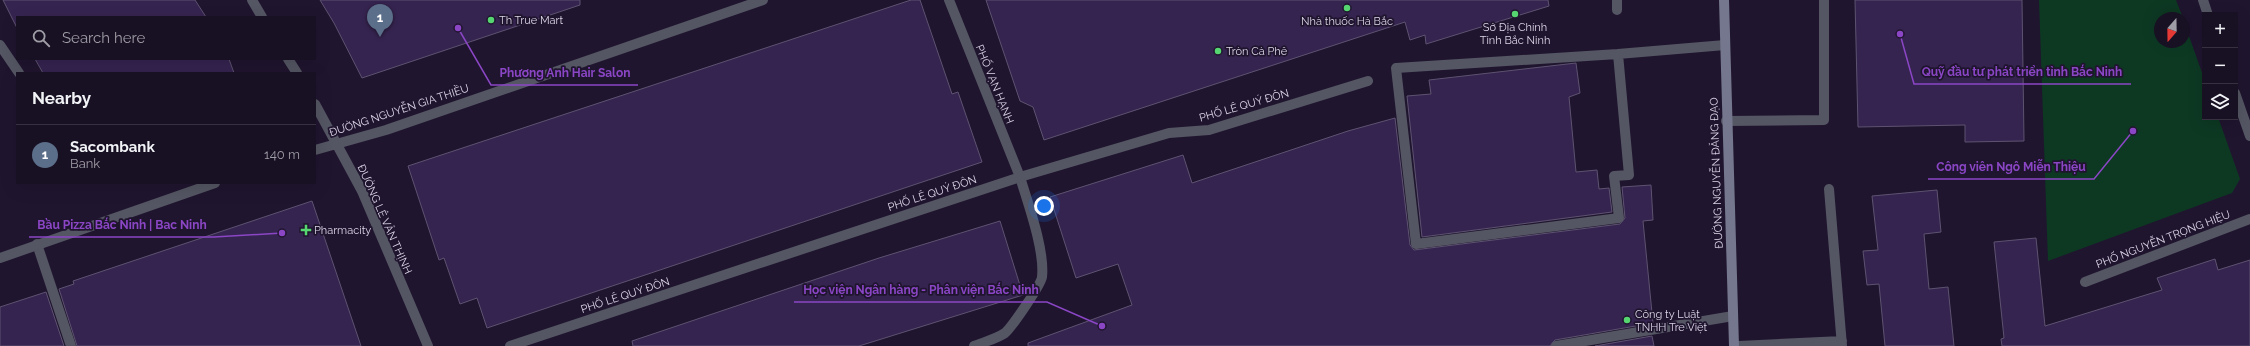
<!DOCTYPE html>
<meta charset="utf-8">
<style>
:root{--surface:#181023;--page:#251e30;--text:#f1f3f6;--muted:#9f9da6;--line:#363041;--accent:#55d671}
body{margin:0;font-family:Raleway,sans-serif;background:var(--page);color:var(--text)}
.controls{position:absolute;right:12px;top:12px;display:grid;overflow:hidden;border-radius:0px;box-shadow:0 4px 16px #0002}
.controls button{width:36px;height:36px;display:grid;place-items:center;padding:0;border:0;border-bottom:1px solid var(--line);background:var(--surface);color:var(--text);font:20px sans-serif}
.compass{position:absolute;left:2154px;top:12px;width:36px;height:36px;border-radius:50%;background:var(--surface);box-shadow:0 4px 16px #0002;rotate:200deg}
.you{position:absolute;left:1044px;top:206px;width:14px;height:14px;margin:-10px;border:3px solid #fff;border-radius:50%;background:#1a73e8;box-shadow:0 0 0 6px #1a73e833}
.badge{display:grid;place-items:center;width:26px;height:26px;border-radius:50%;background:var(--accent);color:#fff;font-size:13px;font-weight:700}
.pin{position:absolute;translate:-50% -33px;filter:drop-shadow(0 1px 2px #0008)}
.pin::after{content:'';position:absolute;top:21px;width:14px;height:12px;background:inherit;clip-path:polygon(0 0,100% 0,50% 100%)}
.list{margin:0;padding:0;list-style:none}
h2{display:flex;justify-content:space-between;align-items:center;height:52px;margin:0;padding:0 16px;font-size:17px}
h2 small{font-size:13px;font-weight:400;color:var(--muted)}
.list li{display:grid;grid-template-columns:26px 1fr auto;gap:12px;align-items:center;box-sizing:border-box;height:60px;padding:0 16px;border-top:1px solid var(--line)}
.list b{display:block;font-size:15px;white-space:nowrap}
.list p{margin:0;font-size:13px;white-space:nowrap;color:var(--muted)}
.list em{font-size:13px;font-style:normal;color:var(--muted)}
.icon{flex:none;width:22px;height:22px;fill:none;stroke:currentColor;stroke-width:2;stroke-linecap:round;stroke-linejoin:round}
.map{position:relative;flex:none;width:2250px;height:346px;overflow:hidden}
.search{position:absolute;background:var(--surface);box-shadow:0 4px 16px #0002;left:16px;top:16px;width:300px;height:44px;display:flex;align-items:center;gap:10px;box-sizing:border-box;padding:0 14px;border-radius:0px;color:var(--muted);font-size:15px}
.panel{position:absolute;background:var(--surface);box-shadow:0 4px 16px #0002;left:16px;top:72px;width:300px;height:112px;border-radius:0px}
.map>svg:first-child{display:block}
.green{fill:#0d3923}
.building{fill:#362450;stroke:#5d5370}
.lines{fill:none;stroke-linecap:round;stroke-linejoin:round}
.service{stroke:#545663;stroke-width:10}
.minor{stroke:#545663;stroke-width:10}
.tertiary{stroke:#545663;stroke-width:10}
.secondary{stroke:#74778d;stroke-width:10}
.poi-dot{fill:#55d671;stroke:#20152f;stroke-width:1.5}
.labels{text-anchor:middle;stroke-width:3.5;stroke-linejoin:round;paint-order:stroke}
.poi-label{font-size:11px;fill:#dcd6e7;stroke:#20152f;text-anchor:start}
.street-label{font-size:11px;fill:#dcd6e7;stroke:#20152f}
.leader{fill:none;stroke:#8a46c5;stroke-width:1.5}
.callout-dot{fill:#8a46c5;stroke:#20152f;stroke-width:1.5}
.callout-label{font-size:12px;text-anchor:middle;font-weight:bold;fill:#8a46c5;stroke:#20152f;stroke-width:3.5;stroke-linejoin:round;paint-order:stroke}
</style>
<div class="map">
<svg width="2250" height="346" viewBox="0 0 2250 346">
<rect width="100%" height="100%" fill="#20152f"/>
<!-- green -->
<path class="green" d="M 2039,0 L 2176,0 L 2183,18 L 2160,18 L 2160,42 L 2184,42 L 2184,22 L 2205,81 L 2205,117 L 2218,117 L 2240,179 L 2232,193 L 2048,261 Z"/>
<!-- building -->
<path class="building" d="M 3,0 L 195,0 L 206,17 L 17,17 L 17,28 Z
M 320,0 L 580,0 L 580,5 L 362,78 L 334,23 Z
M 911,0 L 920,0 L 952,94 L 958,92 L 982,162 L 487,328 L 477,298 L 460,304 L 444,258 L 439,260 L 408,166 Z
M 986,0 L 1548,0 L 1549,6 L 1426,44 L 1425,35 L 1410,40 L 1405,22 L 1044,140 L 1033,107 L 1020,101 Z
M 1855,0 L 2022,0 L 2024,141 L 1965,142 L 1965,125 L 1858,127 Z
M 35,59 L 229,59 L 234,73 L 43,73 Z
M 1576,63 L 1580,93 L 1569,97 L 1576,172 L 1597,170 L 1599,189 L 1609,188 L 1612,212 L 1422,237 L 1407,96 L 1431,94 L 1429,80 Z
M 1395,118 L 1410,245 L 1414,250 L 1620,224 L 1625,218 L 1622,187 L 1651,185 L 1653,220 L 1643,221 L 1653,323 L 1555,340 L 1550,346 L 1028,346 L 1028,343 L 1132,305 L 1118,264 L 1076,278 L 1050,197 L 1183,155 L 1192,183 L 1348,131 Z
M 1937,190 L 1941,232 L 1924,234 L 1929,289 L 1948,287 L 1954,346 L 1885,346 L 1879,284 L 1867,285 L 1863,251 L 1878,250 L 1872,196 Z
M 312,201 L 361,346 L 77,346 L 59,289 L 74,284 L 73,281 Z
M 1000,221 L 1023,295 L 859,346 L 633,346 L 632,341 L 879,258 Z
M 2036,238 L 2045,326 L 2162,290 L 2157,278 L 2215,259 L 2218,270 L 2250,260 L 2250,346 L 2002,346 L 2001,339 L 2004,338 L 1994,242 Z
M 46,292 L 64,346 L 0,346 L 0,307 Z
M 1652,336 L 1654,346 L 1595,346 Z"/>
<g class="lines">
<!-- service -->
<path class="service" d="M 1617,10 L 1617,0
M 1618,54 L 1629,175 L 1614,176 L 1619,218 L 1416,244 L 1396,68 L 1618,54 L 1725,45
M 1726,121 L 1824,120 L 1824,0
M 1829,189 L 1842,346
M 974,346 C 984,342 996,339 1005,333 C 1011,328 1041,285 1042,277 C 1045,250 1028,204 1020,177
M 1739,346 L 1842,341"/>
<!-- minor -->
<path class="minor" d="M 949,0 L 1020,177
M 2203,0 L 2208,15
M 0,45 L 19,73
M 2235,93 L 2250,136
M 37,244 L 71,346
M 2085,282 L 2250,219
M 510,346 L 1020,177 L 1169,133 L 1209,130 L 1368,81
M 1556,346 L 1733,316"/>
<!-- tertiary -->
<path class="tertiary" d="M 252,0 L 262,17
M 288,59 L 297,73
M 315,104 L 362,191 L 428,346
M 315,150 L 386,130 L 763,0
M 0,258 L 215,183"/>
<!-- secondary -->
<path class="secondary" d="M 1724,0 L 1734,346"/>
</g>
<!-- markers -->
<g class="poi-dot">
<circle cx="1347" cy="8" r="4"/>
<circle cx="1515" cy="14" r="4"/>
<circle cx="491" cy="20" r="4"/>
<circle cx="1218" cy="51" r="4"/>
<path d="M304 224h4v4h4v4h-4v4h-4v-4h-4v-4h4z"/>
<circle cx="1627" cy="320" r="4"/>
</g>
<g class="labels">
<!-- poi labels -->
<g class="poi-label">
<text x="499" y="24">Th True Mart</text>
<text x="1347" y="25" text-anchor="middle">Nhà thuốc Hà Bắc</text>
<text x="1515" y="31" text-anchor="middle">Sở Địa Chính<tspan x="1515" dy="13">Tỉnh Bắc Ninh</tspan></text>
<text x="1226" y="55">Tròn Cà Phê</text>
<text x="314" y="234">Pharmacity</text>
<text x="1635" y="318">Công ty Luật<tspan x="1635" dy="13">TNHH Tre Việt</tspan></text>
</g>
<!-- street labels -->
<g class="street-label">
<text transform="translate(995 84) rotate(68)" y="4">PHỐ VẠN HẠNH</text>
<text transform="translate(1244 105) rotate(-16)" y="4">PHỐ LÊ QUÝ ĐÔN</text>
<text transform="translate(399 110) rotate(-18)" y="4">ĐƯỜNG NGUYỄN GIA THIỀU</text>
<text transform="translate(1716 173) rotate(-92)" y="4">ĐƯỜNG NGUYỄN ĐĂNG ĐẠO</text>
<text transform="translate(932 193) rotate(-18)" y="4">PHỐ LÊ QUÝ ĐÔN</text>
<text transform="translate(385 219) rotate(66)" y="4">ĐƯỜNG LÊ VĂN THỊNH</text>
<text transform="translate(2163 239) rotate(-21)" y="4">PHỐ NGUYỄN TRỌNG HIỆU</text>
<text transform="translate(625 295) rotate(-18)" y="4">PHỐ LÊ QUÝ ĐÔN</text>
</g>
</g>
<!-- callouts -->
<path class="leader" d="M1900 34L1914 84H2131M458 28L491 85H638M2133 131L2094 179H1928M282 233L214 237H29M1102 326L1047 302H794"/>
<g class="callout-dot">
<circle cx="1900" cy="34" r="4"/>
<circle cx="458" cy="28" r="4"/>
<circle cx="2133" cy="131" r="4"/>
<circle cx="282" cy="233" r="4"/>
<circle cx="1102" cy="326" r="4"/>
</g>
<g class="callout-label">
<text x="2022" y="76">Quỹ đầu tư phát triển tỉnh Bắc Ninh</text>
<text x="565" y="77">Phương Anh Hair Salon</text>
<text x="2011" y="171">Công viên Ngô Miễn Thiệu</text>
<text x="122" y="229">Bầu Pizza Bắc Ninh | Bac Ninh</text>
<text x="921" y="294">Học viện Ngân hàng - Phân viện Bắc Ninh</text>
</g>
</svg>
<div class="controls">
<button>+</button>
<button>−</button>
<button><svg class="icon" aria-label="layers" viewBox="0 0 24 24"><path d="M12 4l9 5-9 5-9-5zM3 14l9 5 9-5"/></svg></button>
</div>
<svg class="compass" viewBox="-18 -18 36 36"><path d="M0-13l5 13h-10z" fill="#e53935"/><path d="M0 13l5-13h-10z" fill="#9f9da6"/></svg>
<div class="you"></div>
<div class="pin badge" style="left:380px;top:37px;background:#5c6f8a">1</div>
<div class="search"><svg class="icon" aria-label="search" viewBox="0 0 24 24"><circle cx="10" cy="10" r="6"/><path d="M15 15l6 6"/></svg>Search here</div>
<section class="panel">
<h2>Nearby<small></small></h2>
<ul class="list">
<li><span class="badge" style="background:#5c6f8a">1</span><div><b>Sacombank</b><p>Bank</p></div><em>140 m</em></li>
</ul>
</section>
</div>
